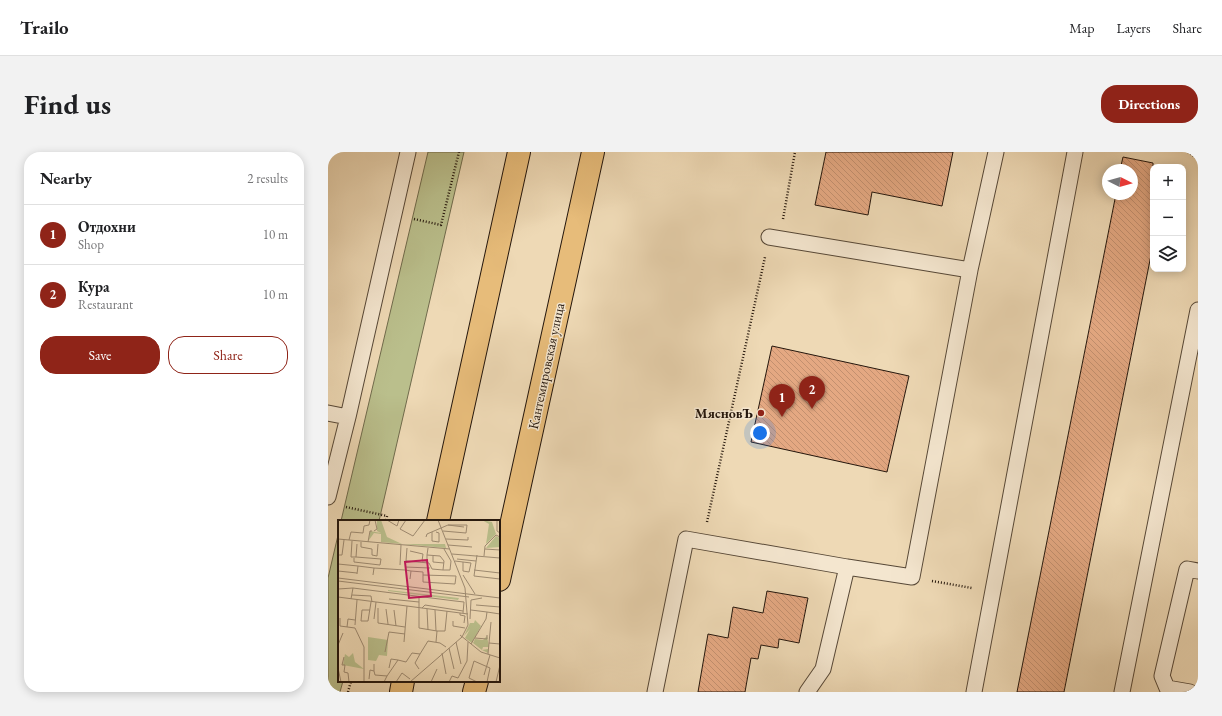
<!DOCTYPE html>
<meta charset="utf-8">
<style>
:root{--surface:#fff;--page:#f2f2f2;--text:#202124;--muted:#757577;--line:#e0e0e0;--accent:#8f2418}
body{margin:0;font-family:"EB Garamond",serif;background:var(--page);color:var(--text)}
.controls{position:absolute;right:12px;top:12px;display:grid;overflow:hidden;border-radius:8px;box-shadow:0 2px 10px #0003}
.controls button{width:36px;height:36px;display:grid;place-items:center;padding:0;border:0;border-bottom:1px solid var(--line);background:var(--surface);color:var(--text);font:20px sans-serif}
.compass{position:absolute;left:774px;top:12px;width:36px;height:36px;border-radius:50%;background:var(--surface);box-shadow:0 2px 10px #0003;rotate:96deg}
.you{position:absolute;left:432px;top:281px;width:14px;height:14px;margin:-10px;border:3px solid #fff;border-radius:50%;background:#1a73e8;box-shadow:0 0 0 6px #1a73e833}
.badge{display:grid;place-items:center;width:26px;height:26px;border-radius:50%;background:var(--accent);color:#fff;font-size:13px;font-weight:700}
.pin{position:absolute;translate:-50% -33px;filter:drop-shadow(0 1px 2px #0008)}
.pin::after{content:'';position:absolute;top:21px;width:14px;height:12px;background:inherit;clip-path:polygon(0 0,100% 0,50% 100%)}
.list{margin:0;padding:0;list-style:none}
h2{display:flex;justify-content:space-between;align-items:center;height:52px;margin:0;padding:0 16px;font-size:17px}
h2 small{font-size:13px;font-weight:400;color:var(--muted)}
.list li{display:grid;grid-template-columns:26px 1fr auto;gap:12px;align-items:center;box-sizing:border-box;height:60px;padding:0 16px;border-top:1px solid var(--line)}
.list b{display:block;font-size:15px;white-space:nowrap}
.list p{margin:0;font-size:13px;white-space:nowrap;color:var(--muted)}
.list em{font-size:13px;font-style:normal;color:var(--muted)}
.actions{display:flex;gap:8px;padding:12px 16px}
.actions a{flex:1;padding:9px 0;border:1px solid var(--accent);border-radius:16px;text-align:center;font-size:14px;color:var(--accent)}
.actions .main{background:var(--accent);color:#fff}
.icon{flex:none;width:22px;height:22px;fill:none;stroke:currentColor;stroke-width:2;stroke-linecap:round;stroke-linejoin:round}
.map{position:relative;flex:none;width:870px;height:540px;overflow:hidden;border-radius:16px}
header{display:flex;align-items:center;gap:24px;box-sizing:border-box;height:56px;padding:0 20px;background:var(--surface);border-bottom:1px solid var(--line)}
header strong{font-size:19px}
nav{display:flex;gap:22px;margin-inline-start:auto;font-size:14px}
.intro{display:flex;align-items:center;justify-content:space-between;box-sizing:border-box;height:96px;padding:0 24px}
h1{margin:0;font-size:28px}
.button{padding:10px 18px;border-radius:16px;background:var(--accent);color:#fff;font-size:14px;font-weight:700}
main{display:flex;gap:24px;padding:0 24px}
aside{flex:1;background:var(--surface);border-radius:16px;box-shadow:0 2px 10px #0003}
.map>svg:first-child{display:block}
.grass{fill:#babf8c;stroke:#706b4c}
.building{fill:url(#building-back-hatch);stroke:#25170d}
.lines{fill:none;stroke-linecap:round;stroke-linejoin:round}
.lane-casing{stroke:#574837;stroke-width:17}
.primary-casing{stroke:#25170d;stroke-width:24}
.path{stroke:#25170d;stroke-width:2.5;stroke-dasharray:1 2;stroke-linecap:butt}
.lane{stroke:#f4e6cf;stroke-width:15}
.primary{stroke:#e7bc7a;stroke-width:22}
.poi-dot{fill:#8f2418;stroke:#f4e6cf;stroke-width:1.5}
.labels{text-anchor:middle;stroke-width:3;stroke-linejoin:round;paint-order:stroke}
.street-label{font-size:14px;fill:#25170d;stroke:#f4e6cf}
.poi-label{font-size:14px;font-weight:bold;fill:#25170d;stroke:#f4e6cf;text-anchor:end}
.inset-road{fill:none;stroke:#9e8b72;stroke-width:1}
.view{fill:#c2185b;fill-opacity:0.15;stroke:#c2185b;stroke-width:2}
.inset-edge{fill:none;stroke:#25170d;stroke-width:2}
</style>
<header>
<strong>Trailo</strong>
<nav><a>Map</a><a>Layers</a><a>Share</a></nav>
</header>
<div class="intro"><h1>Find us</h1><a class="button">Directions</a></div>
<main>
<aside>
<h2>Nearby<small>2 results</small></h2>
<ul class="list">
<li><span class="badge">1</span><div><b>Отдохни</b><p>Shop</p></div><em>10 m</em></li>
<li><span class="badge">2</span><div><b>Кура</b><p>Restaurant</p></div><em>10 m</em></li>
</ul>
<div class="actions"><a class="main">Save</a><a>Share</a></div>
</aside>
<div class="map">
<svg width="870" height="540" viewBox="0 0 870 540">
<defs>
<pattern id="building-back-hatch" width="6" height="6" patternUnits="userSpaceOnUse"><rect width="6" height="6" fill="#e4a882"/><path d="M-1 5l2 2M0 0l6 6M5-1l2 2" fill="none" stroke="#c3906f"/></pattern>
</defs>
<rect width="100%" height="100%" fill="#eed9b5"/>
<filter id="stains"><feTurbulence type="fractalNoise" baseFrequency=".005" numOctaves="4"/><feColorMatrix values="0 0 0 0 .2 0 0 0 0 .09 0 0 0 0 .02 0 0 0 .5 -.17"/></filter>
<radialGradient id="worn" r=".72"><stop offset=".6" stop-color="#630" stop-opacity="0"/><stop offset="1" stop-color="#630" stop-opacity=".3"/></radialGradient>
<!-- grass -->
<path class="grass" d="M 100,0 L 136,0 L 51,369 L 13,369 Z
M 11,379 L 11,529 L 15,529 L 12,540 L 0,540 L 0,426 Z"/>
<!-- building -->
<path class="building" d="M 498,0 L 625,0 L 614,54 L 544,40 L 540,63 L 487,53 Z
M 795,5 L 825,11 L 825,93 L 804,199 L 736,540 L 689,540 L 788,42 L 804,42 L 804,18 L 792,18 Z
M 444,194 L 581,224 L 559,320 L 423,290 Z
M 439,439 L 480,446 L 471,491 L 451,487 L 450,496 L 433,493 L 430,507 L 423,506 L 417,540 L 370,540 L 380,482 L 400,486 L 405,455 L 435,461 Z"/>
<g class="lines">
<!-- lane casing -->
<g class="lane-casing">
<path id="lane" d="M 441,85 L 642,118 L 668,0
M 0,261 L 20,265
M 0,345 L 20,265 L 80,0
M 519,415 L 584,425 L 642,118
M 327,540 L 358,387 L 519,415 L 495,517 L 479,540
M 646,540 L 747,0
M 794,540 L 870,158
M 862,540 L 839,536 L 834,524 L 859,417 L 870,419"/>
</g>
<!-- primary casing -->
<g class="primary-casing">
<path id="primary" d="M 110,369 L 191,0
M 171,428 L 265,0
M 73,540 L 75,529
M 146,540 L 149,529"/>
</g>
<!-- path -->
<path class="path" d="M 860,0 L 870,7
M 86,67 L 113,73 L 131,0
M 455,67 L 467,0
M 18,355 L 59,364 L 58,369
M 379,370 L 437,105
M 604,429 L 644,436
M 20,540 L 23,529"/>
<!-- lane -->
<use href="#lane" class="lane"/>
<!-- primary -->
<use href="#primary" class="primary"/>
</g>
<!-- markers -->
<circle class="poi-dot" cx="433" cy="261" r="4"/>
<g class="labels">
<!-- street labels -->
<g class="street-label">
<text transform="translate(218 214) rotate(-78)" y="5">Кантемировская улица</text>
</g>
<!-- poi labels -->
<g class="poi-label">
<text x="425" y="266">МясновЪ</text>
</g>
</g>
<!-- overview -->
<g transform="translate(10 368)">
<rect width="162" height="162" fill="#eed9b5"/>
<path d="M 39,0 L 43,0 L 49,17 L 64,24 L 107,24 L 108,28 L 43,22 L 43,14 L 36,13 L 31,20 L 32,11 L 43,13 L 39,11 ZM 144,0 L 154,2 L 158,14 L 148,24 L 151,4 ZM 158,16 L 162,18 L 162,27 L 148,28 ZM 50,70 L 121,78 L 120,80 L 50,71 ZM 137,100 L 143,106 L 134,123 L 127,118 L 132,109 L 126,116 L 132,103 L 136,103 ZM 149,116 L 151,127 L 145,127 L 144,130 L 150,129 L 150,133 L 144,130 L 135,123 L 137,119 L 145,120 ZM 30,117 L 50,120 L 49,136 L 41,135 L 38,141 L 30,140 ZM 15,133 L 17,142 L 26,149 L 5,145 L 7,134 L 11,137 Z" fill="#babf8c"/>
<path class="inset-road" d="M 49,0 L 59,6 L 61,0M 68,0 L 62,9 L 75,16 L 87,0M 159,0 L 159,11 L 162,13M 36,11 L 39,9 L 37,0M 105,11 L 128,13 L 129,5 L 110,5M 94,12 L 94,21 L 101,22 L 101,13 L 98,12M 88,17 L 89,14 L 110,5 L 126,7M 0,19 L 112,29M 108,19 L 130,20 L 130,17M 11,20 L 13,12 L 25,13 L 26,6 L 31,5 L 32,0M 14,21 L 13,37 L 18,37 L 19,24M 23,22 L 23,27 L 34,29 L 34,35 L 39,36 L 40,24M 30,22 L 32,11 L 34,11M 110,25 L 134,27M 69,28 L 68,41 L 91,43 L 94,49 L 105,50M 90,28 L 89,35 L 102,36 L 106,41 L 105,50 L 112,50 L 113,41 L 106,29M 147,29 L 162,30M 72,31 L 85,34 L 84,41 L 89,41 L 89,35M 114,34 L 162,38M 0,35 L 4,35 L 6,20M 139,35 L 136,56 L 162,59M 95,36 L 95,42 L 106,43M 146,36 L 147,26 L 158,15 L 162,17M 16,38 L 16,42 L 42,45 L 43,39 L 18,37M 119,39 L 138,41M 117,41 L 125,42 L 125,51 L 131,52 L 133,43 L 125,42M 0,44 L 20,46 L 19,54M 62,45 L 63,25M 20,46 L 36,48M 67,47 L 92,48M 136,50 L 162,53M 0,51 L 19,53M 73,51 L 85,52 L 85,55M 35,55 L 36,48 L 67,50 L 73,51 L 72,59M 85,55 L 118,56 L 117,64 L 85,62 ZM 125,55 L 137,74M 0,58 L 162,78M 0,61 L 131,77M 15,68 L 117,81M 0,69 L 15,68 L 13,79M 14,75 L 33,76 L 34,82M 81,76 L 81,108 L 99,111M 0,77 L 130,94M 51,79 L 81,82M 117,81 L 126,82 L 125,93M 138,85 L 162,87M 40,88 L 40,103 L 67,107M 84,88 L 87,85 L 125,91M 48,89 L 50,104M 89,89 L 90,110M 32,90 L 24,90 L 23,101 L 30,101 L 33,82M 56,90 L 58,106M 97,90 L 98,111M 133,90 L 149,92M 122,93 L 122,95 L 127,96 L 126,103M 2,98 L 2,106 L 17,108 L 26,127 L 26,162M 36,99 L 38,82M 132,99 L 133,80 L 144,78M 115,101 L 115,106 L 127,108M 17,105 L 19,80M 9,107 L 10,99 L 17,100M 122,115 L 143,132 L 162,138M 137,118 L 149,119 L 149,115M 66,122 L 69,86M 98,122 L 99,111 L 107,111 L 109,91M 118,122 L 123,144M 151,123 L 153,102M 133,124 L 148,99 L 149,92 L 162,94M 0,125 L 5,113M 111,128 L 116,149M 47,132 L 51,112 L 67,114M 104,133 L 108,154M 150,134 L 151,123 L 162,124M 6,137 L 4,145 L 7,145 L 6,152 L 10,153 L 11,162M 0,148 L 3,162M 51,148 L 53,139 L 60,140M 81,149 L 77,143 L 82,134M 36,151 L 37,155 L 49,156 L 46,162M 146,155 L 152,135M 49,156 L 60,140 L 68,142 L 74,133 L 82,134 L 90,121 L 102,123 L 108,127M 31,159 L 32,150 L 36,151 L 36,144M 58,162 L 64,153 L 72,159M 72,162 L 124,117 L 130,105 L 127,68 L 100,0M 93,162 L 99,149M 111,162 L 114,156 L 120,158 L 129,141 L 130,122M 139,162 L 131,158 L 136,141 L 152,148 L 149,162M 158,162 L 162,145"/>
<path class="view" d="M 89,40 L 93,76 L 71,78 L 67,42 Z"/>
<rect width="162" height="162" class="inset-edge"/>
</g>
<rect width="100%" height="100%" filter="url(#stains)"/>
<rect width="100%" height="100%" fill="url(#worn)"/>
</svg>
<div class="controls">
<button>+</button>
<button>−</button>
<button><svg class="icon" aria-label="layers" viewBox="0 0 24 24"><path d="M12 4l9 5-9 5-9-5zM3 14l9 5 9-5"/></svg></button>
</div>
<svg class="compass" viewBox="-18 -18 36 36"><path d="M0-13l5 13h-10z" fill="#e53935"/><path d="M0 13l5-13h-10z" fill="#757577"/></svg>
<div class="you"></div>
<div class="pin badge" style="left:454px;top:265px">1</div>
<div class="pin badge" style="left:484px;top:257px">2</div>
</div>
</main>
